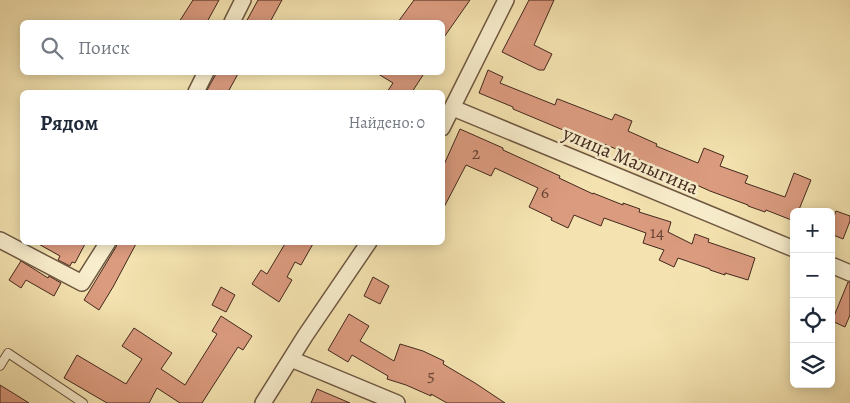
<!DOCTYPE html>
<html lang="ru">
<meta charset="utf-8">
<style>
:root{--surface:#fff;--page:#f2f2f3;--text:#1f2937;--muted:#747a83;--line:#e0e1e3}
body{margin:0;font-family:Alegreya,serif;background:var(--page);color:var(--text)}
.controls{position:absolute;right:15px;bottom:15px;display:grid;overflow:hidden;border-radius:8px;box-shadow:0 2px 12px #0003}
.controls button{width:45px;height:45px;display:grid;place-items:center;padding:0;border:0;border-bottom:1px solid var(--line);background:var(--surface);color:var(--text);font:25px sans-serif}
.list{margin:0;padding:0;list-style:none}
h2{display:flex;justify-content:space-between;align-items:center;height:65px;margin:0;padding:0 20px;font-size:21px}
h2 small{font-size:16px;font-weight:400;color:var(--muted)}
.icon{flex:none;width:28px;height:28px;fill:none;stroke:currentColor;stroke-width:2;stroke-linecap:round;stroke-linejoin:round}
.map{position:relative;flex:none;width:850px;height:403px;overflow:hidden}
.search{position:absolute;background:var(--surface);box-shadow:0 2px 12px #0003;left:20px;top:20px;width:425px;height:55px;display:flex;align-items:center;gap:12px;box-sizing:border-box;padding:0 18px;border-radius:8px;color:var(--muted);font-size:19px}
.panel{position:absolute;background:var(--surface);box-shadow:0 2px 12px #0003;left:20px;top:90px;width:425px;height:155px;border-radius:8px}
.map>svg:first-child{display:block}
.building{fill:#db9b7f;stroke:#42281d}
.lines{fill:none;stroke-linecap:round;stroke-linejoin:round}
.service-casing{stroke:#6e5742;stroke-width:10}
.minor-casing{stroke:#6e5742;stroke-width:18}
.service{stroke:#f8edcc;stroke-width:8}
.minor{stroke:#f8edcc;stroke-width:15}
.labels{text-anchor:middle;stroke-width:5;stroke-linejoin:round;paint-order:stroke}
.number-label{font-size:18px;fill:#684536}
.street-label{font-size:20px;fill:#42281d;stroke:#f8edcc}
</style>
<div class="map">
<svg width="850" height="403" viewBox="0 0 850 403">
<rect width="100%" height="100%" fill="#f4e3b0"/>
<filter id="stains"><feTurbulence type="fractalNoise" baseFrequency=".004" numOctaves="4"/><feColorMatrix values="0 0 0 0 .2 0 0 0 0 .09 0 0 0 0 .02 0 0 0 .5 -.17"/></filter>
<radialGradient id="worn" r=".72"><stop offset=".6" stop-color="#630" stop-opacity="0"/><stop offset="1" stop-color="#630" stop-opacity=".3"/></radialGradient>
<!-- building -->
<path class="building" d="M 193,0 L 219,0 L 207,22 L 179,22 Z
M 258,0 L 282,0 L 270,22 L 246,22 Z
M 414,0 L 470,0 L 442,40 L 442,22 L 398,22 Z
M 529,0 L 554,0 L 534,45 L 552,54 L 544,70 L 539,70 L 502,52 Z
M 488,70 L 503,77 L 500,83 L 555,105 L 557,99 L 558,99 L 612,120 L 615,114 L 632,121 L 628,131 L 657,144 L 656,146 L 698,163 L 704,148 L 724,156 L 720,166 L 748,176 L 745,183 L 785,197 L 794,173 L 811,180 L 798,212 L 794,212 L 794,221 L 766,210 L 765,212 L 748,206 L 748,205 L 710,191 L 690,182 L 691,181 L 628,155 L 629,154 L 596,141 L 595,143 L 575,135 L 513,109 L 513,107 L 479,93 Z
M 217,72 L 239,72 L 228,92 L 206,92 Z
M 375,72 L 425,72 L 412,92 L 387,92 L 393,83 Z
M 460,129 L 503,148 L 503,150 L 560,176 L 559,178 L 593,194 L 593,193 L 623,205 L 623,203 L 640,209 L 639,212 L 671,222 L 668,232 L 692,244 L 695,234 L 709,239 L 708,242 L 755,258 L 748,280 L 725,273 L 725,275 L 710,270 L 710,269 L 678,258 L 674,267 L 659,260 L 664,250 L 643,243 L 646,233 L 604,218 L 601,226 L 574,215 L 568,228 L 551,220 L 552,218 L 529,207 L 538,188 L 495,168 L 491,176 L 466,165 L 442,211 L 442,169 Z
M 836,211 L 850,216 L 850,221 L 843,239 L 831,234 L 831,224 Z
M 35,242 L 86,242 L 75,263 L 72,262 L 70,266 L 58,260 L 60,256 Z
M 117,242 L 137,242 L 113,287 L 99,310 L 84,300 L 116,247 Z
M 286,242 L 314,242 L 301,265 L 295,262 L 287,277 L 292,280 L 279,302 L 252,284 L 261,270 L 267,274 Z
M 21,261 L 34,269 L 48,278 L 49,276 L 61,283 L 54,296 L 26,280 L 21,288 L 9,280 Z
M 373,277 L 389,286 L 380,304 L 364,296 Z
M 848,282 L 850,282 L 850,315 L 845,327 L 832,321 Z
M 221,287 L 235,295 L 226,312 L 212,305 Z
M 349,314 L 369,326 L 360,341 L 394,361 L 400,344 L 423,351 L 444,361 L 443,364 L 475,383 L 505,403 L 447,403 L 431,394 L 431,396 L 406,385 L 387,379 L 388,376 L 352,355 L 348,362 L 328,350 Z
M 221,316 L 252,336 L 243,350 L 238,347 L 202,403 L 180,403 L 157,388 L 149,403 L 107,403 L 64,378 L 77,355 L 126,384 L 142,359 L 122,346 L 134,328 L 172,353 L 161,369 L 185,385 L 217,334 L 212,331 Z
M 0,385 L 29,403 L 0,403 Z
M 317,389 L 350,403 L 311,403 Z"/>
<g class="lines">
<!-- service casing -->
<g class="service-casing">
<path id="service" d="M 0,366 L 8,353 L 83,403"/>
</g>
<!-- minor casing -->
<g class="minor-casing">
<path id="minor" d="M 232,22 L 243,0
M 196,92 L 206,72
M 453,108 L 794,249
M 442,128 L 506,0
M 0,240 L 82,283 L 108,242
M 831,265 L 850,273
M 291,359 L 397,403
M 263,403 L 305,336 L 369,242"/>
</g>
<!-- service -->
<use href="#service" class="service"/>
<!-- minor -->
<use href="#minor" class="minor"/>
</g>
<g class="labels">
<!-- number labels -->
<g class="number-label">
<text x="476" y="159">2</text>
<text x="545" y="198">6</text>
<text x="657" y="238">14</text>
<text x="431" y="381">5</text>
</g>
<!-- street labels -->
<g class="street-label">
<text transform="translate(631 160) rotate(23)" y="7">улица Малыгина</text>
</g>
</g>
<rect width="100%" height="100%" filter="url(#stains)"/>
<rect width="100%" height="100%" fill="url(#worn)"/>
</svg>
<div class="controls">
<button>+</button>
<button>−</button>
<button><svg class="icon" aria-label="locate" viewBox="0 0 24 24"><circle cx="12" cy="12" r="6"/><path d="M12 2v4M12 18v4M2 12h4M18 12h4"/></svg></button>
<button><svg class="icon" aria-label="layers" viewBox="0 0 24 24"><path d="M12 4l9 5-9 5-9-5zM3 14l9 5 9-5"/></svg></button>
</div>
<div class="search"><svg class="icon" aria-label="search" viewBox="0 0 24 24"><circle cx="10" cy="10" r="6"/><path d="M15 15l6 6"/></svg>Поиск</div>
<section class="panel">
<h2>Рядом<small>Найдено: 0</small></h2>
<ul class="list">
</ul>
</section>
</div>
